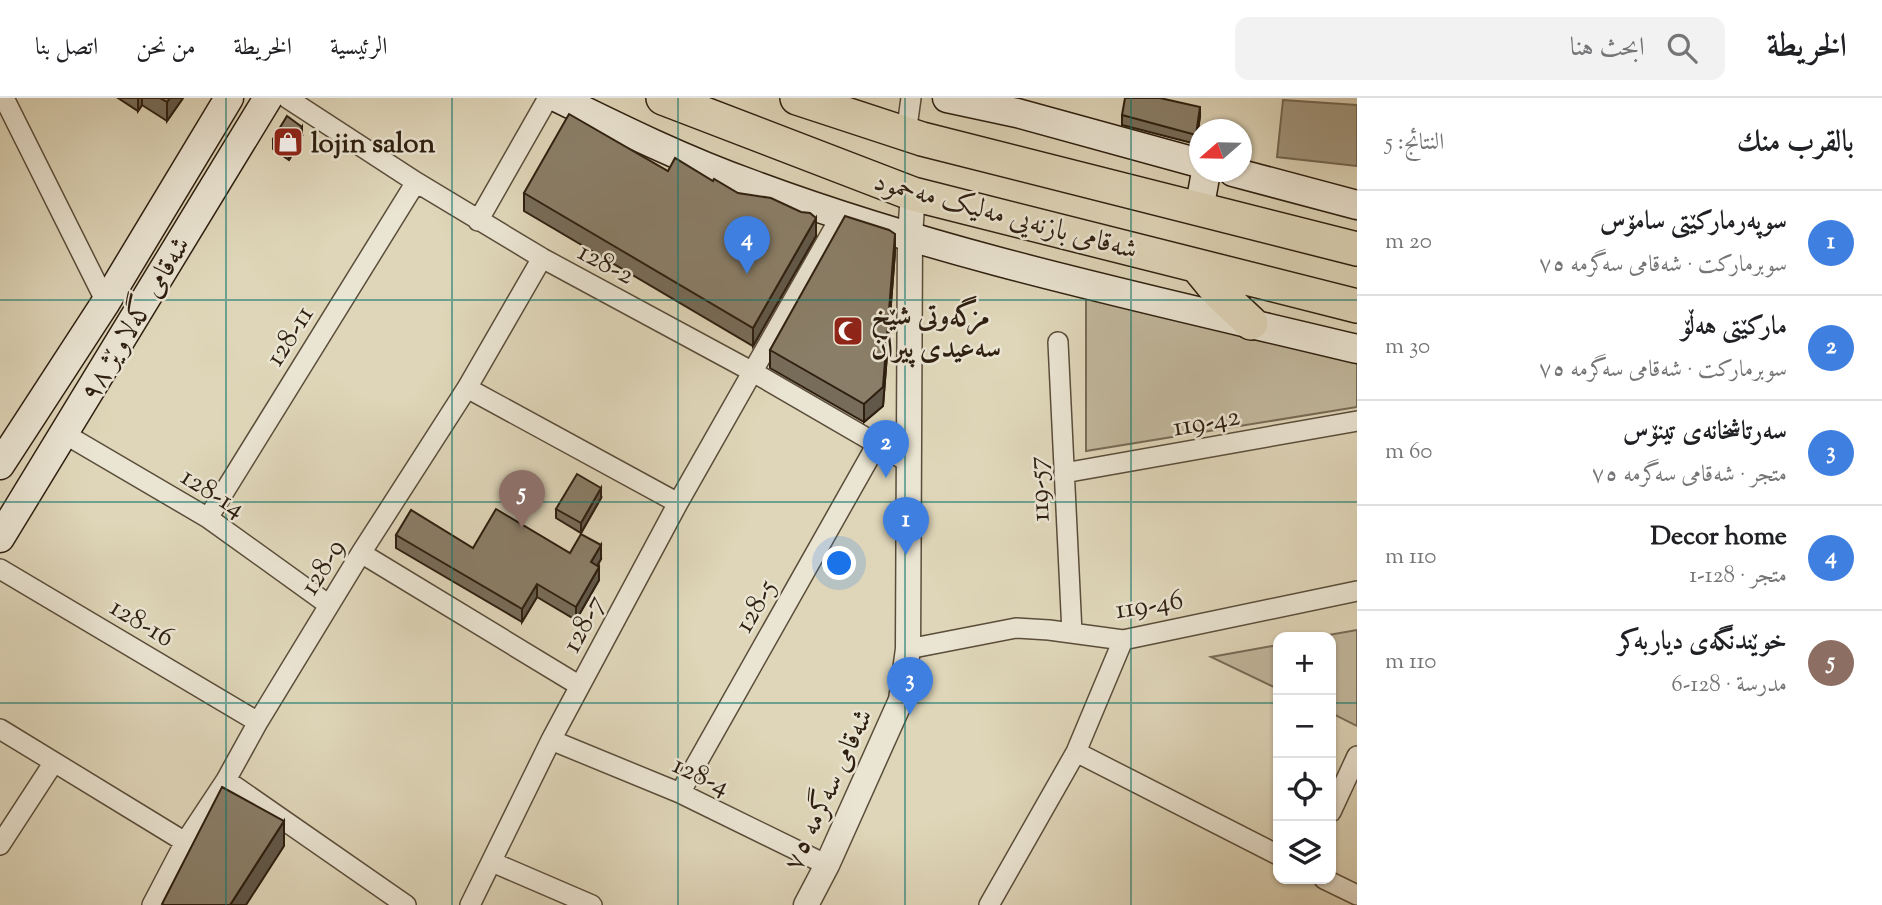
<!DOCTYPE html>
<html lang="ar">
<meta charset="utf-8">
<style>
:root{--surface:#fff;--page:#f2f2f2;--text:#202124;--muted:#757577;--line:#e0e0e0;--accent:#d93025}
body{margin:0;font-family:"Sorts Mill Goudy",Amiri,serif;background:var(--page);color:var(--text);direction:rtl}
.controls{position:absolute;right:21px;bottom:21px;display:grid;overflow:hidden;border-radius:14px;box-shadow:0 2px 5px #0004}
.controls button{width:63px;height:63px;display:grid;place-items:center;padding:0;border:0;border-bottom:2px solid var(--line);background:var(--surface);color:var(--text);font:35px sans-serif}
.compass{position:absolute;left:1189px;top:21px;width:63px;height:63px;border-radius:50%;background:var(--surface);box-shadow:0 2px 5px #0004;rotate:250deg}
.you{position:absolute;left:840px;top:466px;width:24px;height:24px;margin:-18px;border:5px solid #fff;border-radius:50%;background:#1a73e8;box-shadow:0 0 0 10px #1a73e833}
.badge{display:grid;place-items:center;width:46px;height:46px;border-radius:50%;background:var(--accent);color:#fff;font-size:23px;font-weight:700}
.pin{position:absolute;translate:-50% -58px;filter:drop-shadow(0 2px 4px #0008)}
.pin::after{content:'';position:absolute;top:37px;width:24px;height:21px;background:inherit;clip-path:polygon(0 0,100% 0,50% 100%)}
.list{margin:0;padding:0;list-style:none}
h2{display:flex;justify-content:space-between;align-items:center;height:91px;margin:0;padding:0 28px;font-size:30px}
h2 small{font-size:23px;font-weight:400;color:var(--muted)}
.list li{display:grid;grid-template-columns:46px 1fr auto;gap:21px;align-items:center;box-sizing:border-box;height:105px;padding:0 28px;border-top:2px solid var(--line)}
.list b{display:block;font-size:26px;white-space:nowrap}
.list p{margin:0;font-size:23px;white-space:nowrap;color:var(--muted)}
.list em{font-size:23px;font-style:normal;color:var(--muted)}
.icon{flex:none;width:38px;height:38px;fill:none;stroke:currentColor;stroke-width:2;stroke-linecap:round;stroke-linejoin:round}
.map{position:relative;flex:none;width:1357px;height:807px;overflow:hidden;direction:ltr}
header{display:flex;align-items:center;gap:42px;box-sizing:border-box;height:98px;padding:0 35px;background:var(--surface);border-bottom:2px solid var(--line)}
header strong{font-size:33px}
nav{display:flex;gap:38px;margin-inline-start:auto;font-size:24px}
.search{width:490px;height:63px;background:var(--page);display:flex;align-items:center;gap:18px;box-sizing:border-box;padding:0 24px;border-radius:14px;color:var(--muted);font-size:26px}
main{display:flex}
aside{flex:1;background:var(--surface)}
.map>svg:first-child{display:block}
.green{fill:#c1b79c;stroke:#786b56;stroke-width:2}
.water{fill:#a39880;stroke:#746853;stroke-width:2}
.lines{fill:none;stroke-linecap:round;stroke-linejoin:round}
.minor-casing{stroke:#5a4d3a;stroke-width:22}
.tertiary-casing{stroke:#5a4d3a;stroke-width:27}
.secondary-casing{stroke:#2e1f10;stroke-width:31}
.trunk-casing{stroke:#2e1f10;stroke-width:36}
.minor{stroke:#eae4d2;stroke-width:19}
.tertiary{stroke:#eae4d2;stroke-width:24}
.secondary{stroke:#eae4d2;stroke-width:28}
.trunk{stroke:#dfd6b9;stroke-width:33}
.wall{fill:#776c59;stroke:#2e1f10;stroke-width:2}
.shaded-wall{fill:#615849;stroke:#2e1f10;stroke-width:2}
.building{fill:#8a7e68;stroke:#2e1f10;stroke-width:2}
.grid{fill:none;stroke:#0f766e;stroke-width:2;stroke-opacity:0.55}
.labels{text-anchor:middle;stroke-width:5;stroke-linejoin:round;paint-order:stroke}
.poi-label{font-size:28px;font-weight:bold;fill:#2e1f10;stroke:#eae4d2;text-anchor:start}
.street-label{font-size:28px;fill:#2e1f10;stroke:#eae4d2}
</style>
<header>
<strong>الخريطة</strong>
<div class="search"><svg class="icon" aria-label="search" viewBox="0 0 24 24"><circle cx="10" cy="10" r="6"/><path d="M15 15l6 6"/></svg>ابحث هنا</div>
<nav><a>الرئيسية</a><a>الخريطة</a><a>من نحن</a><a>اتصل بنا</a></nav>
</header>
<main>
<aside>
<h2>بالقرب منك<small>النتائج: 5</small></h2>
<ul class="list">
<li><span class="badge" style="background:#3f7fe0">1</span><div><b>سوپەرمارکێتی سامۆس</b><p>سوبرماركت · شەقامی سەگرمە ٧٥</p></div><em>20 m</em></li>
<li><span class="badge" style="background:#3f7fe0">2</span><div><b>مارکێتی هەڵۆ</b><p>سوبرماركت · شەقامی سەگرمە ٧٥</p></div><em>30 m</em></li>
<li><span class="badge" style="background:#3f7fe0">3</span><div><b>سەرتاشخانەی تینۆس</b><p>متجر · شەقامی سەگرمە ٧٥</p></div><em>60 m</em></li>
<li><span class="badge" style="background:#3f7fe0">4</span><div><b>Decor home</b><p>متجر · 128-1</p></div><em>110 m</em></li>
<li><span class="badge" style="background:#8d6e63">5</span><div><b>خوێندنگەی دیاربەکر</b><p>مدرسة · 128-6</p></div><em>110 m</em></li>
</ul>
</aside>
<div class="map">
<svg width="1357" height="807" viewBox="0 0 1357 807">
<rect width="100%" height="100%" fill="#dfd6b9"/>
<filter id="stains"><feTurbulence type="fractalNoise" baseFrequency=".00286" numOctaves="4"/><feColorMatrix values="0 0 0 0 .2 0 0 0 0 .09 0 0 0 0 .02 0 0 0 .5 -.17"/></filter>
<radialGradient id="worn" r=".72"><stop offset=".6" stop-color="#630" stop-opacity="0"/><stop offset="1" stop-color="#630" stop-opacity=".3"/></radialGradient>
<!-- green -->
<path class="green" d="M 1086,196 L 1357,263 L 1357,309 L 1086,353 Z
M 1357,532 L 1357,628 L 1331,615 L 1331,539 L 1317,539 Z
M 1278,547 L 1278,591 L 1211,559 Z"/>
<!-- water -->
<path class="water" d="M 1283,2 L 1357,7 L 1357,68 L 1277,59 Z"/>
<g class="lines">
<!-- minor casing -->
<g class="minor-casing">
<path id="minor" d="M 4,0 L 106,204
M 287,0 L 416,84 L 542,160 L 753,274 L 908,364
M 906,36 L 911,0
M 478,123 L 548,0
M 1058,244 L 1072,535
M 467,290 L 678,405
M 63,335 L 208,420 L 329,507
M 1064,375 L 1357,323
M 208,420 L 416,84
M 361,455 L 580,588
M 0,471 L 258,624
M 908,551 L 1016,530 L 1049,532 L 1123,542 L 1357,493
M 0,631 L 185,744
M 551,642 L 680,695 L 827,767
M 1076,654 L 1278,757
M 226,682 L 406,807
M 680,695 L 877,346
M 1331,714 L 1357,658
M 0,747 L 54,664
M 492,764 L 592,807
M 1324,781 L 1357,797
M 152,807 L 185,744 L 226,682 L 258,624 L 361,455 L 467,290 L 542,160
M 470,807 L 551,642 L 678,405 L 841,118
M 989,807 L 1076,654 L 1123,542"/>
</g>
<!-- tertiary casing -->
<g class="tertiary-casing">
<path id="tertiary" d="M 806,807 L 827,767 L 901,602 L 908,551 L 910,137 L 913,96"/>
</g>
<!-- secondary casing -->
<g class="secondary-casing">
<path id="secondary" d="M 558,0 C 621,31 684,62 751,86 C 947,159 1154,202 1357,251
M 947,0 L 1017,15 L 1199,65
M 1233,74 L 1357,107
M 1199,112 L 1206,74
M 0,367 L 106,204 L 229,0
M 0,440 L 268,0"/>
</g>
<!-- trunk casing -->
<g class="trunk-casing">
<path id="trunk" d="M 663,0 L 913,96 L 1357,208
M 797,0 L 922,41 L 1357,151
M 1197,168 L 1220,196 L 1251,225"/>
</g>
<!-- minor -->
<use href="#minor" class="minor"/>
<!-- tertiary -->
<use href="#tertiary" class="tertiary"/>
<!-- secondary -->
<use href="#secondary" class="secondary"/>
<!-- trunk -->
<use href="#trunk" class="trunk"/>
</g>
<!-- wall -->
<path class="wall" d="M 118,0 L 183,0 L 167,23 L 142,7 L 138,13 Z
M 1122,17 L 1200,18 L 1196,46 L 1122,27 Z
M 302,38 L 289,62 L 273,51 L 273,41 Z
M 668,73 L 713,83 L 816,138 L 753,248 L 524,113 L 524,95 Z
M 895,154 L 883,308 L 864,324 L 770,270 L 770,252 Z
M 601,400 L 581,435 L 556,420 L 556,411 Z
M 396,437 L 473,450 L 570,455 L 601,461 L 597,468 L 599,482 L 576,522 L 537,499 L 522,524 L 396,450 Z"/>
<!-- shaded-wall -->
<path class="shaded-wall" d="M 138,0 L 142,0 L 142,7 L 138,13 Z
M 170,0 L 183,0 L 167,23 L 167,4 Z
M 1200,9 L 1200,18 L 1196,46 L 1196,37 Z
M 302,29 L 302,38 L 289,62 L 289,52 Z
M 816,120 L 816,138 L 753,248 L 753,230 Z
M 895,136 L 895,154 L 883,308 L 864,324 L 864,306 Z
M 601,390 L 601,400 L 581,435 L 581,425 Z
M 601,447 L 601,461 L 591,478 L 591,464 Z
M 599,469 L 599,482 L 576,522 L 576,509 Z
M 537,486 L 537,499 L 522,524 L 522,511 Z
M 284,723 L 284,748 L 246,807 L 230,807 Z"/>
<!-- building -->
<path class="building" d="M 160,0 L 170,0 L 167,4 Z
M 1125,0 L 1160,0 L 1200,9 L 1196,37 L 1122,17 Z
M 569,16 L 668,73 L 675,60 L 713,83 L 714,81 L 738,95 L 771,100 L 801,114 L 810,115 L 816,120 L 753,230 L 524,95 Z
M 287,18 L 302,29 L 289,52 L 273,41 Z
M 845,118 L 889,132 L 895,136 L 883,289 L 864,306 L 770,252 Z
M 577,376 L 601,390 L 581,425 L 556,411 Z
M 496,411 L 570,455 L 581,436 L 601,447 L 591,464 L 599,469 L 576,509 L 537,486 L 522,511 L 396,437 L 411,412 L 473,450 Z
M 222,689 L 284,723 L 230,807 L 164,807 L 162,806 Z"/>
<!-- grid -->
<path class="grid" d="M 226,0 L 226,807M 452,0 L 452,807M 678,0 L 678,807M 905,0 L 905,807M 1131,0 L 1131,807M 0,202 L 1357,202M 0,404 L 1357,404M 0,605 L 1278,605M 1331,605 L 1357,605"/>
<!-- icons -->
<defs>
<g id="shop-square" transform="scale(1.575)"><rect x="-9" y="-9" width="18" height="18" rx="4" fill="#8f2418" stroke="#eae4d2"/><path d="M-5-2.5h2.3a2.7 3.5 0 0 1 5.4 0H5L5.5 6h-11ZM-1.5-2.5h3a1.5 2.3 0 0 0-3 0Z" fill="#fff"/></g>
<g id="mosque-square" transform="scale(1.575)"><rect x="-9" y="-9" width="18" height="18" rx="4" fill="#8f2418" stroke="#eae4d2"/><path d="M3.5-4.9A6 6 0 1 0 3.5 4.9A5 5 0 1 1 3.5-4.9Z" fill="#fff"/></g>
</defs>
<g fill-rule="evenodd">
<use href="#shop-square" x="288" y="44"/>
<use href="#mosque-square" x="848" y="233"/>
</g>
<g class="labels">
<!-- poi labels -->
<g class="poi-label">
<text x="311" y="54">lojin salon</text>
<text x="871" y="227">مزگەوتی شێخ<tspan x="871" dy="32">سەعیدی پیران</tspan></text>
</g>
<!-- street labels -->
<g class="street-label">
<text transform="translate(1006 116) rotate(15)" y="10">شەقامی بازنەیی مەلیک مەحمود</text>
<text transform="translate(607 164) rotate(28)" y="10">128-2</text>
<text transform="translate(134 220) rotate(-59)" y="10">شەقامی گەلاوێژ ٩٨</text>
<text transform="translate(288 237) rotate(-58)" y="10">128-11</text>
<text transform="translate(1206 322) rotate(-10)" y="10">119-42</text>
<text transform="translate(1037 391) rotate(-93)" y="10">119-57</text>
<text transform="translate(214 393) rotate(32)" y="10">128-14</text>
<text transform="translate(321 468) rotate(-58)" y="10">128-9</text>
<text transform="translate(1149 505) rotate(-9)" y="10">119-46</text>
<text transform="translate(754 507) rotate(-60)" y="10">128-5</text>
<text transform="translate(143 523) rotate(31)" y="10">128-16</text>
<text transform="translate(582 525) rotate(-62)" y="10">128-7</text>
<text transform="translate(702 676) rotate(25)" y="10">128-4</text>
<text transform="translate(827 691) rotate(-65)" y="10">شەقامی سەگرمە ٧٥</text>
</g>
</g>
<rect width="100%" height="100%" filter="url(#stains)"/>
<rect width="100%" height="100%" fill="url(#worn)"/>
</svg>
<div class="controls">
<button>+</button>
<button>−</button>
<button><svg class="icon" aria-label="locate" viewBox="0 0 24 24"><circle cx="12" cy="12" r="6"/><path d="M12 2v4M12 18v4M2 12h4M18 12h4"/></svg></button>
<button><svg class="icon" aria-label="layers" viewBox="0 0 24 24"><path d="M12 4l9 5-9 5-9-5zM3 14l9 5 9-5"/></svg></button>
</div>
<svg class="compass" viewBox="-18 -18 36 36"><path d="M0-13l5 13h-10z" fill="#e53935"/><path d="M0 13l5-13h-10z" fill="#757577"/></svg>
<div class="you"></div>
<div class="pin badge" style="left:906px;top:457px;background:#3f7fe0">1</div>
<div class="pin badge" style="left:886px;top:380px;background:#3f7fe0">2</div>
<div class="pin badge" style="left:910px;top:617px;background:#3f7fe0">3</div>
<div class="pin badge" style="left:747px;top:176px;background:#3f7fe0">4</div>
<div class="pin badge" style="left:522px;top:430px;background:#8d6e63">5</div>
</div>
</main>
